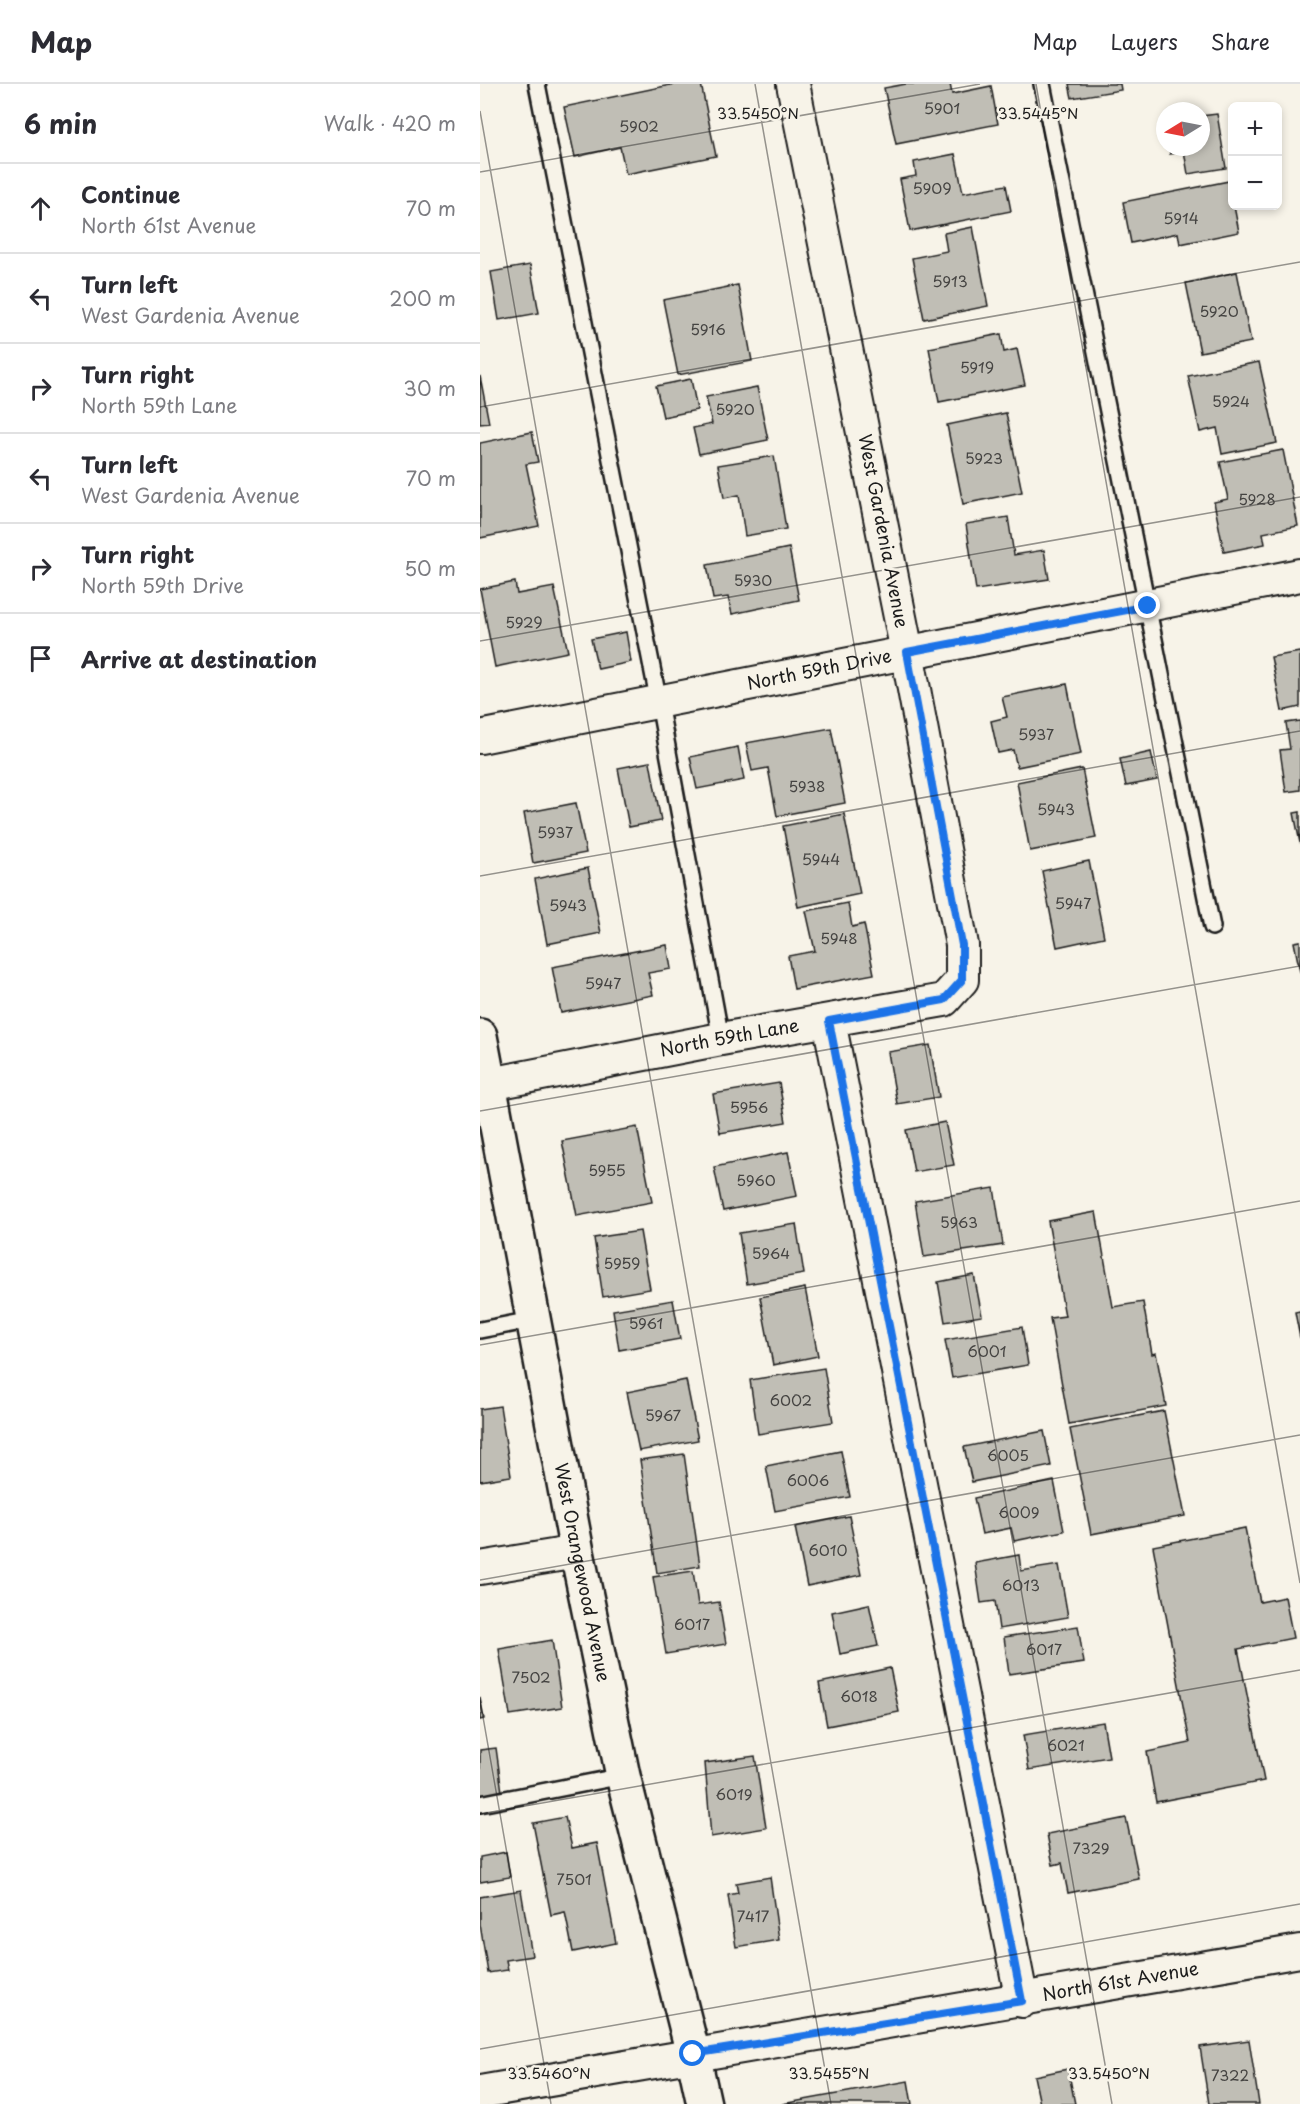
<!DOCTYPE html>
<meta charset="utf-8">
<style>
:root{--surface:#fff;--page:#f2f2f3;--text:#2b2b33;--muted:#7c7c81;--line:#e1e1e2}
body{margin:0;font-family:"Playpen Sans",sans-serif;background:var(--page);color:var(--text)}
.controls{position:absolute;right:18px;top:18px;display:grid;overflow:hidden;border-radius:9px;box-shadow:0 3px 9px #0003}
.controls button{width:54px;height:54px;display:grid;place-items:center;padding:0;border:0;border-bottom:2px solid var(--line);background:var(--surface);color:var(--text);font:30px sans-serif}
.compass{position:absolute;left:676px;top:18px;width:54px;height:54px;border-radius:50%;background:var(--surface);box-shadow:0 3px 9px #0003;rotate:260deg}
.stop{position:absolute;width:18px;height:18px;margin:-14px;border:4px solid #1a73e8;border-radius:50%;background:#fff}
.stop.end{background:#1a73e8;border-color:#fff;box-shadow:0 2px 6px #0008}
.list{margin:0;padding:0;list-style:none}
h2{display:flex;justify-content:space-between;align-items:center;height:78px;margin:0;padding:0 24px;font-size:26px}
h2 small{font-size:20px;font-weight:400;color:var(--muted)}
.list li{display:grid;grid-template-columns:39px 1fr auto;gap:18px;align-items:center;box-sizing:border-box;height:90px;padding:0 24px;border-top:2px solid var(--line)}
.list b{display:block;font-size:22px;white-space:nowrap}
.list p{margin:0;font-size:20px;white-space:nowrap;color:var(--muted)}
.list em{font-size:20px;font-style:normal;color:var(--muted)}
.icon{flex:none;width:33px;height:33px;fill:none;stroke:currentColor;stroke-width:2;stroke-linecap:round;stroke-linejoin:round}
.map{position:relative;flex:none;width:820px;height:2020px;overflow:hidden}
header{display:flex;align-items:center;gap:36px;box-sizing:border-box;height:84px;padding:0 30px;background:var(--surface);border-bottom:2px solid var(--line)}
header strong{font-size:28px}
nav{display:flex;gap:33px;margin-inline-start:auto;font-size:21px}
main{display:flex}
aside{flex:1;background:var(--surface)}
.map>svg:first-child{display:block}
.building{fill:#c0beb5;stroke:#1c1c1c;stroke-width:1.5}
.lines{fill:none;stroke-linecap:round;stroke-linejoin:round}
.service-casing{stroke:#1c1c1c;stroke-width:20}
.minor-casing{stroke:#1c1c1c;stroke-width:36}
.tertiary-casing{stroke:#1c1c1c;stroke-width:38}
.service{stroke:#f7f3e8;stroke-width:15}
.minor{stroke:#f7f3e8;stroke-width:32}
.tertiary{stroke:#f7f3e8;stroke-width:33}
.route{stroke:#1a73e8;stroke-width:8}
.ticks{fill:none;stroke:#1c1c1c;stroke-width:1.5;stroke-opacity:0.45}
.labels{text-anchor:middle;stroke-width:5;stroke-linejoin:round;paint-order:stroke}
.number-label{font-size:15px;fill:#454442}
.street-label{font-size:18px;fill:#1c1c1c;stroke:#f7f3e8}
.ticks-label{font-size:15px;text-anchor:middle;fill:#1c1c1c;stroke:#f7f3e8;stroke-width:5;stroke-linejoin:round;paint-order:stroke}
</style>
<header>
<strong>Map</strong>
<nav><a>Map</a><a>Layers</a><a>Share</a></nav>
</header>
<main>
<aside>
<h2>6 min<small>Walk · 420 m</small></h2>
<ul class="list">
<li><svg class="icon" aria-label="ahead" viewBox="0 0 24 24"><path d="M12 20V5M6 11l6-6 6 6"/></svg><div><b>Continue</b><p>North 61st Avenue</p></div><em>70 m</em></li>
<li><svg class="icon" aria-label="left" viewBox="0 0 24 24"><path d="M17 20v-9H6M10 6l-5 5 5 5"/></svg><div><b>Turn left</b><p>West Gardenia Avenue</p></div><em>200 m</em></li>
<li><svg class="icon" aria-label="right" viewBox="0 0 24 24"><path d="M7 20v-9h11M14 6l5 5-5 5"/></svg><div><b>Turn right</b><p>North 59th Lane</p></div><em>30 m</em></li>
<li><svg class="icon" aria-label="left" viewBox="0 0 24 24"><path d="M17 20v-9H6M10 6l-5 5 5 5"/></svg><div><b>Turn left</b><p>West Gardenia Avenue</p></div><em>70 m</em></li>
<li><svg class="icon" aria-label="right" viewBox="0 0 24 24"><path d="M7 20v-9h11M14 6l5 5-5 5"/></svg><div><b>Turn right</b><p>North 59th Drive</p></div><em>50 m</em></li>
<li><svg class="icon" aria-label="arrive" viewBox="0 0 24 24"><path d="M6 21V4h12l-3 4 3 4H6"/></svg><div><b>Arrive at destination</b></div></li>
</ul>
</aside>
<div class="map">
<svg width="820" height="2020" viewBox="0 0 820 2020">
<rect width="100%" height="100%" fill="#f7f3e8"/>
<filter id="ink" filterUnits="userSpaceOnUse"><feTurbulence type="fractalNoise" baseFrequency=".0167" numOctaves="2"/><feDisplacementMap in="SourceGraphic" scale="12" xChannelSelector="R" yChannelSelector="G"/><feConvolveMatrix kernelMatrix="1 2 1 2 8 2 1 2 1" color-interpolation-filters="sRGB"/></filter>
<g filter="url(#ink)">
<!-- building -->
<path class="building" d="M 195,0 L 221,0 L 236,72 L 146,90 L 140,63 L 95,73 L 84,23 Z
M 426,0 L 470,0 L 472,10 L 511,2 L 518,40 L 416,60 L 404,4 Z
M 589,0 L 640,0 L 641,6 L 592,14 Z
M 737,30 L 746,84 L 708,90 L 704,67 L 690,70 L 689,63 L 721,63 L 721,32 Z
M 475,70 L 483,109 L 526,101 L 531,127 L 430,147 L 420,95 L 436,92 L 434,78 Z
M 749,97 L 752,122 L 754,122 L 759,148 L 700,160 L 698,149 L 651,159 L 643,118 Z
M 493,143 L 508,222 L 444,235 L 432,174 L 467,167 L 464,149 Z
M 50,181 L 59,229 L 19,236 L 11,188 Z
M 757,188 L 771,258 L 720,268 L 706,199 Z
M 258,201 L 272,277 L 198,291 L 183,216 Z
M 521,250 L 524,268 L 537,265 L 545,301 L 459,318 L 449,264 Z
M 779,278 L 797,359 L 742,370 L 737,344 L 720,348 L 708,292 Z
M 0,292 L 9,339 L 0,340 Z
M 211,295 L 217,326 L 183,333 L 176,302 Z
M 277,303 L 288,356 L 219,370 L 213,344 L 232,340 L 226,313 Z
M 526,329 L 542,408 L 483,420 L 467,341 Z
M 52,348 L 58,378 L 46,380 L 59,442 L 0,454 L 0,359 Z
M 803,366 L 818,442 L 783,449 L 785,460 L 744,468 L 734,418 L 748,415 L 740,378 Z
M 294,372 L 306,445 L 265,452 L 259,411 L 244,414 L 238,381 Z
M 528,433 L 534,471 L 564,466 L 569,495 L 496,506 L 486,440 Z
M 309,464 L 319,516 L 252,530 L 248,513 L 233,515 L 227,481 Z
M 35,498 L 37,510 L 74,503 L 88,568 L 15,583 L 0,505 Z
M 146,548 L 151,578 L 118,585 L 111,555 Z
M 820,568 L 820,623 L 802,627 L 791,573 Z
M 587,600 L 601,670 L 537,683 L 533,666 L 518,669 L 511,637 L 527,633 L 522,613 Z
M 820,637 L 820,706 L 806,708 L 800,666 L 810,665 L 806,639 Z
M 351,644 L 365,719 L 297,732 L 288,684 L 272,687 L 266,659 Z
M 258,663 L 264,696 L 217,705 L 210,673 Z
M 671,668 L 677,696 L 646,702 L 640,675 Z
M 170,678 L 181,737 L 149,743 L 138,684 Z
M 602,685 L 616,754 L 550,767 L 537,698 Z
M 96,719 L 106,769 L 53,779 L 44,729 Z
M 820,728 L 820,759 L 814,729 Z
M 364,730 L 380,810 L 318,823 L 303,742 Z
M 609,777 L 624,853 L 577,863 L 562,787 Z
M 108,784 L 121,849 L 67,860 L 55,795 Z
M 368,819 L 372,843 L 384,840 L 394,890 L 314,905 L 308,872 L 335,867 L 326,827 Z
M 820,857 L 820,888 L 814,858 Z
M 187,861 L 191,885 L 168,889 L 173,911 L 81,929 L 72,883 Z
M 450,961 L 459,1013 L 417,1020 L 408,968 Z
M 299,999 L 306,1038 L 240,1049 L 233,1010 Z
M 465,1038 L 474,1081 L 434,1088 L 426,1046 Z
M 157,1043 L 172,1118 L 97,1132 L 82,1057 Z
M 308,1068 L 317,1112 L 243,1127 L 234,1083 Z
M 514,1104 L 523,1161 L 444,1173 L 435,1117 Z
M 616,1128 L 633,1223 L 663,1218 L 672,1270 L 676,1269 L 686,1322 L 589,1340 L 570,1234 L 585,1232 L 568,1137 Z
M 316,1140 L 324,1190 L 267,1200 L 259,1149 Z
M 160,1147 L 170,1205 L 123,1213 L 114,1154 Z
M 494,1191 L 502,1232 L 465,1238 L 458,1198 Z
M 325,1204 L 338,1272 L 293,1281 L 280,1213 Z
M 193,1216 L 200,1255 L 139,1266 L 133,1226 Z
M 820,1227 L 820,1254 L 815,1228 Z
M 542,1243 L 548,1281 L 472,1294 L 465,1256 Z
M 344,1284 L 353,1338 L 278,1350 L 270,1296 Z
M 206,1296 L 218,1356 L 159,1367 L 147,1308 Z
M 20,1322 L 31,1392 L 0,1397 L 0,1325 Z
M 684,1327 L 705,1432 L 611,1450 L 590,1345 Z
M 564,1347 L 571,1382 L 492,1398 L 484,1363 Z
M 361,1367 L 370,1413 L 295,1427 L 286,1382 Z
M 204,1370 L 220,1482 L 177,1489 L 160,1376 Z
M 574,1397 L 584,1447 L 534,1457 L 531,1444 L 502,1450 L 494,1414 Z
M 369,1432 L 381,1491 L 327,1502 L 315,1443 Z
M 765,1444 L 780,1518 L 805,1513 L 813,1554 L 758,1565 L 784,1697 L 676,1718 L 667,1668 L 710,1659 L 673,1462 Z
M 539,1471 L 541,1487 L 579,1481 L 588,1533 L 519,1545 L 515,1517 L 501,1519 L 495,1479 Z
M 213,1487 L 218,1521 L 239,1518 L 246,1560 L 186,1570 L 173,1493 Z
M 389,1520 L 398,1562 L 360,1570 L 352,1528 Z
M 598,1542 L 604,1579 L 529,1590 L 524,1553 Z
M 72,1556 L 82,1623 L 30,1631 L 19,1565 Z
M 410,1584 L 419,1628 L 347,1642 L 339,1599 Z
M 0,1613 L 4,1635 L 0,1636 Z
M 623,1638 L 629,1673 L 549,1686 L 543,1651 Z
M 16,1664 L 22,1708 L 0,1711 L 0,1666 Z
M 275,1672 L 286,1744 L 231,1753 L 225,1679 Z
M 85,1733 L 92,1764 L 117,1759 L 136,1859 L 93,1868 L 85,1828 L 71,1831 L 53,1739 Z
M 646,1734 L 659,1795 L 588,1809 L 582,1779 L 573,1781 L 567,1750 Z
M 26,1768 L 30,1793 L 0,1798 L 0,1773 Z
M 290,1793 L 299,1856 L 256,1863 L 248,1811 L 258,1809 L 256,1799 Z
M 41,1806 L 52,1872 L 26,1876 L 28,1886 L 8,1889 L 0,1840 L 0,1813 Z
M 769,1956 L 779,2020 L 729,2020 L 720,1963 Z
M 588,1985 L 595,2020 L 560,2020 L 554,1992 Z
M 428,1997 L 432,2020 L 302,2020 Z"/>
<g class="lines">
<!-- service casing -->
<g class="service-casing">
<path id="service" d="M 57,0 L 179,619 L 241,955
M 562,0 L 732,843
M 0,1246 L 52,1236
M 0,1720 L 143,1692"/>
</g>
<!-- minor casing -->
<g class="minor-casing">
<g id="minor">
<path id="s1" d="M 0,653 L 820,491"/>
<path d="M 349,937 L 542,1917"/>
<path id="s2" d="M 10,1000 L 241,955 L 464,916 L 482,896 L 482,861 L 427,568 L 313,0"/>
<path d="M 0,1484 L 97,1468"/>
<path id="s3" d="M 0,2008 L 820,1867"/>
</g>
</g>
<!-- tertiary casing -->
<g class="tertiary-casing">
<g id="tertiary">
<path id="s4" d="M 0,952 L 97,1468 L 143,1692 L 213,1970 L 224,2020"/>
</g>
</g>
<!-- service -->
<use href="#service" class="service"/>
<!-- minor -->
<use href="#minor" class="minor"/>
<!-- tertiary -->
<use href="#tertiary" class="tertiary"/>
</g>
</g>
<g class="lines" filter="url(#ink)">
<!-- route -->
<path class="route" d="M 213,1970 L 542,1917 L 349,937 L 464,916 L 482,896 L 482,861 L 427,568 L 668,522"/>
</g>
<!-- ticks -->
<path class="ticks" d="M 275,0 L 632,2020M 556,0 L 820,1499M 0,27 L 351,2020M 0,88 L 500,0M 0,323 L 820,178M 0,557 L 820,413M 0,792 L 820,647M 0,1027 L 820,882M 0,1261 L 820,1117M 0,1496 L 820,1351M 0,1616 L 71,2020M 0,1730 L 820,1586M 0,1965 L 820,1820"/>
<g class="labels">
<!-- number labels -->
<g class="number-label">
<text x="462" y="30">5901</text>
<text x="159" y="48">5902</text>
<text x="452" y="110">5909</text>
<text x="701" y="140">5914</text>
<text x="470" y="203">5913</text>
<text x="739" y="233">5920</text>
<text x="228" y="251">5916</text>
<text x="497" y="289">5919</text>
<text x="751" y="323">5924</text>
<text x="255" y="331">5920</text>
<text x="504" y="380">5923</text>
<text x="777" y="421">5928</text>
<text x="273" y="502">5930</text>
<text x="44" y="544">5929</text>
<text x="556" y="656">5937</text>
<text x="327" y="708">5938</text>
<text x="576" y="731">5943</text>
<text x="75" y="754">5937</text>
<text x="341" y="781">5944</text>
<text x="593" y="825">5947</text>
<text x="88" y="827">5943</text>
<text x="359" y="860">5948</text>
<text x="123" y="905">5947</text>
<text x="269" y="1029">5956</text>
<text x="127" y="1092">5955</text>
<text x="276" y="1102">5960</text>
<text x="479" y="1144">5963</text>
<text x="291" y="1175">5964</text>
<text x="142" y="1185">5959</text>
<text x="166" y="1245">5961</text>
<text x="507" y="1273">6001</text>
<text x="311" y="1322">6002</text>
<text x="183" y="1337">5967</text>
<text x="528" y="1377">6005</text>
<text x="328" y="1402">6006</text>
<text x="539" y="1434">6009</text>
<text x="348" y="1472">6010</text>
<text x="541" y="1507">6013</text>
<text x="212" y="1546">6017</text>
<text x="564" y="1571">6017</text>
<text x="51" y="1599">7502</text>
<text x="379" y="1618">6018</text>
<text x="586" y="1667">6021</text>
<text x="254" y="1716">6019</text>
<text x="611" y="1770">7329</text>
<text x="94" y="1801">7501</text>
<text x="273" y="1838">7417</text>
<text x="750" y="1997">7322</text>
</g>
<!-- street labels -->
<g class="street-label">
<text transform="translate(403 447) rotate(79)" y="6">West Gardenia Avenue</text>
<text dy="6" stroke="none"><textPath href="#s1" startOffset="346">North 59th Drive</textPath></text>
<text dy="6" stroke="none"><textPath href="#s2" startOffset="244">North 59th Lane</textPath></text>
<text dy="6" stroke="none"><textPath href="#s4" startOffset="546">West Orangewood Avenue</textPath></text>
<text dy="6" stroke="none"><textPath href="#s3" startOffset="650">North 61st Avenue</textPath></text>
</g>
</g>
<g class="ticks-label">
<text x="278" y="35">33.5450°N</text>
<text x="558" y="35">33.5445°N</text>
<text x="69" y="1995">33.5460°N</text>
<text x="349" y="1995">33.5455°N</text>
<text x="629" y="1995">33.5450°N</text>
</g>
</svg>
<div class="controls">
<button>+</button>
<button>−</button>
</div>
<svg class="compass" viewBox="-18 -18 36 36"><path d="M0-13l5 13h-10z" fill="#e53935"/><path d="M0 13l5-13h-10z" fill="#7c7c81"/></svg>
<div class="stop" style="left:213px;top:1970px"></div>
<div class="stop end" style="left:668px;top:522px"></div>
</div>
</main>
